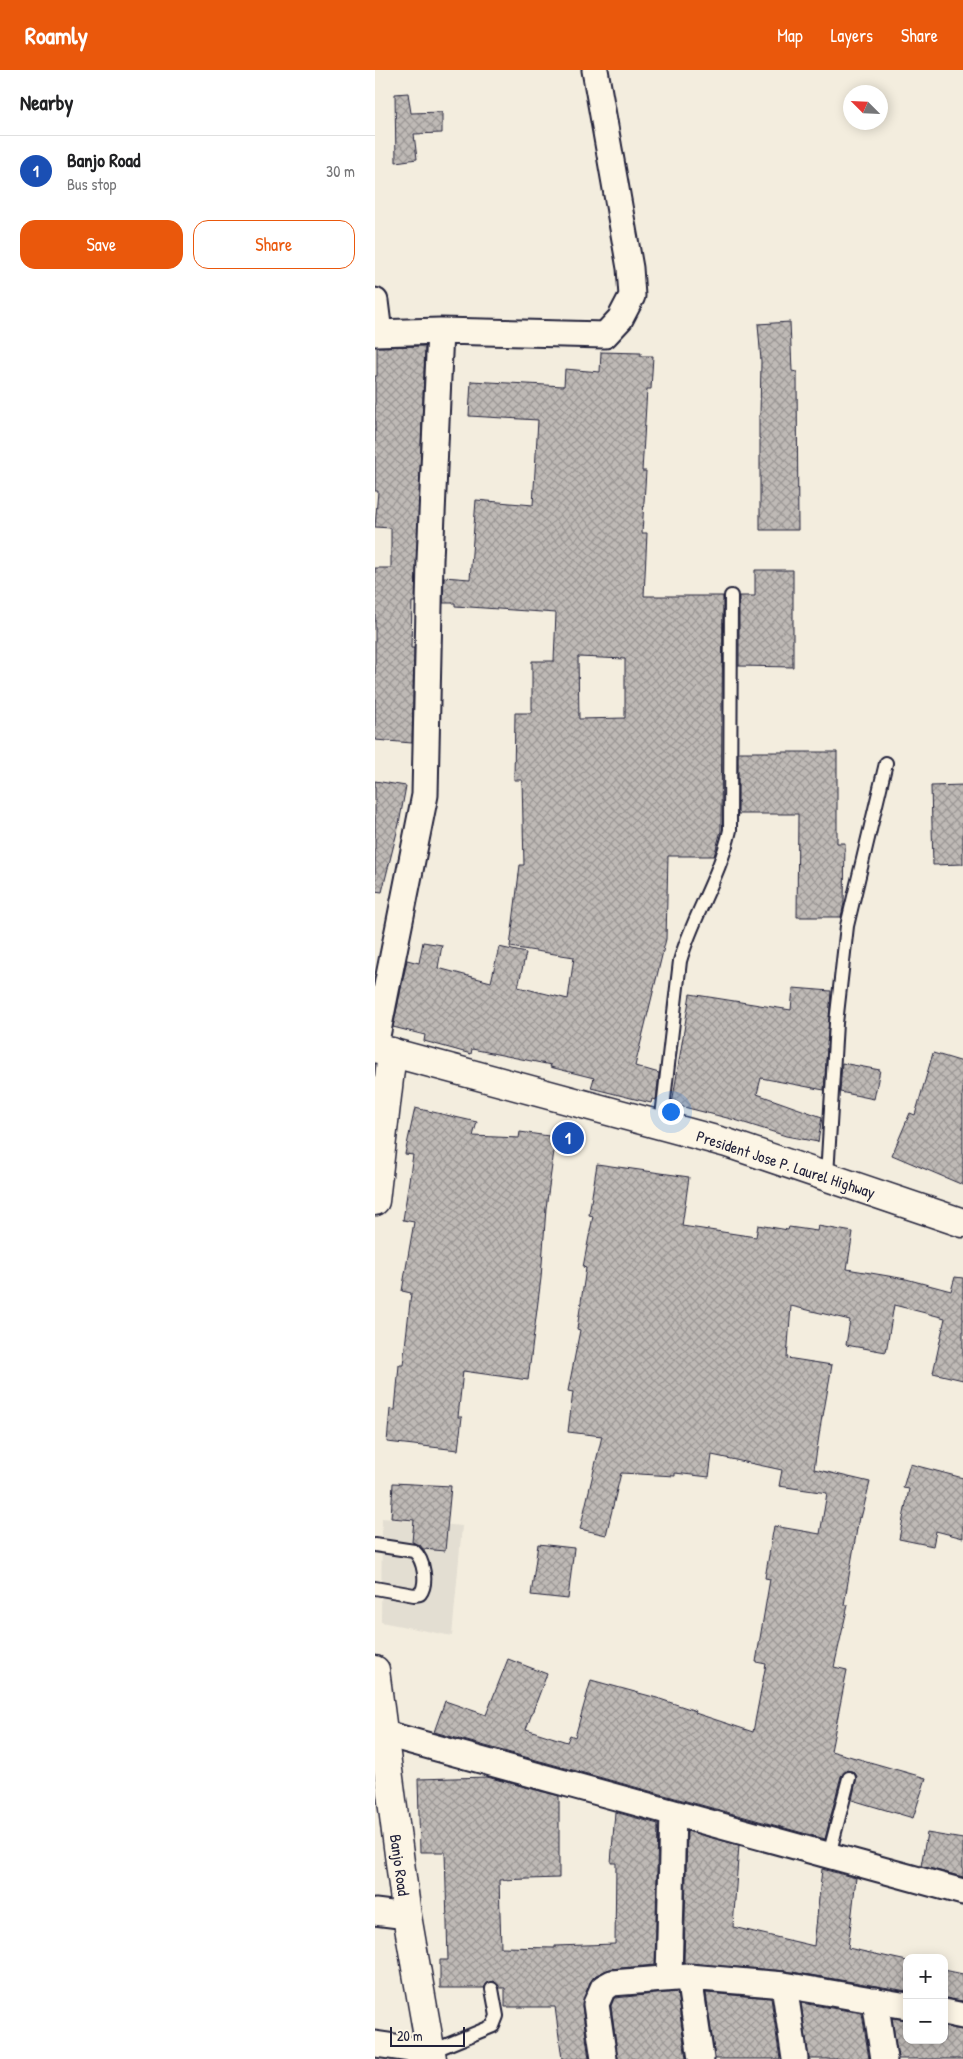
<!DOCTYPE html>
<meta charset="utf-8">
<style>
:root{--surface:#fff;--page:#f2f2f2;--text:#202124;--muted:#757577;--line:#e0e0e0;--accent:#ea580c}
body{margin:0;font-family:"Patrick Hand",sans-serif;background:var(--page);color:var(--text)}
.controls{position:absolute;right:15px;bottom:15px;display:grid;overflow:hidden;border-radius:10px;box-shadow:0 2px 12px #0003}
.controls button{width:45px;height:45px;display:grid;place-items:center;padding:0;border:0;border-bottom:1px solid var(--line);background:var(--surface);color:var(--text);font:25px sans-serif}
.compass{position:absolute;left:468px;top:15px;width:45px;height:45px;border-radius:50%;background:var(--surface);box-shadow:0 2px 12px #0003;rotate:294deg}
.scale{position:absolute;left:15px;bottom:12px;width:75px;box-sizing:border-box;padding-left:5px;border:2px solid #22223b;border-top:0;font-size:14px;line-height:18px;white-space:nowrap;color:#22223b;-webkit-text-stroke:4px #fcf5e5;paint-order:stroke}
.you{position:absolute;left:295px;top:1041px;width:18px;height:18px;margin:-12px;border:4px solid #fff;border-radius:50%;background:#1a73e8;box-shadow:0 0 0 8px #1a73e833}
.badge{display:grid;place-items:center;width:32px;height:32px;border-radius:50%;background:var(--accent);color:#fff;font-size:16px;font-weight:700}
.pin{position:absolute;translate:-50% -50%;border:2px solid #fff;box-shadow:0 1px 5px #0006}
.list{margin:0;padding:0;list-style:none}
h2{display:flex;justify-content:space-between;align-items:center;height:65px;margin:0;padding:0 20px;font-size:21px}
h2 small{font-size:16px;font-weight:400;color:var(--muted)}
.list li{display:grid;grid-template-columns:32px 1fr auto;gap:15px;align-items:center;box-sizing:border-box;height:70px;padding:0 20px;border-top:1px solid var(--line)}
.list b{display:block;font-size:19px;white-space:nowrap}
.list p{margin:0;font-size:16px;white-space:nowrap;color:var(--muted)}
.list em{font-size:16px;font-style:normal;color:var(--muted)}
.actions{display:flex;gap:10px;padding:15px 20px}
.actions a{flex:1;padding:11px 0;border:1px solid var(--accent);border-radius:15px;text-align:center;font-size:18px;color:var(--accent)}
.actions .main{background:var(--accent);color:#fff}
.map{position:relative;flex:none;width:588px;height:1989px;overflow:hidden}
header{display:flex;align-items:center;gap:30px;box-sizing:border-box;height:70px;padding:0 25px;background:var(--accent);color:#fff}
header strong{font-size:24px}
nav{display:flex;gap:28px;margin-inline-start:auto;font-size:18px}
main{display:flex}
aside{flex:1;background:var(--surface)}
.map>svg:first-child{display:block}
.built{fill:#e3ded2}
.building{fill:url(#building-cross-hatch);stroke:#22223b;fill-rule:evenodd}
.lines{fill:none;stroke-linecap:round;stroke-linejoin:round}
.service-casing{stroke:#22223b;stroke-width:16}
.minor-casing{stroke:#22223b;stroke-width:29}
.tertiary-casing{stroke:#22223b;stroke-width:31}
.trunk-casing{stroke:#22223b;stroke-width:31}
.service{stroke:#fcf5e5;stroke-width:12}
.minor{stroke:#fcf5e5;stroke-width:25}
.tertiary{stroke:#fcf5e5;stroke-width:28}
.trunk{stroke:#fcf5e5;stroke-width:28}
.labels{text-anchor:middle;stroke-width:4;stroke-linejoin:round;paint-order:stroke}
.street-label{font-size:16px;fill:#22223b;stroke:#fcf5e5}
</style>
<header>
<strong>Roamly</strong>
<nav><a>Map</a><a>Layers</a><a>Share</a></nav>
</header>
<main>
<aside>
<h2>Nearby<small></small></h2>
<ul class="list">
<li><span class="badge" style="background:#1a4fb4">1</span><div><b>Banjo Road</b><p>Bus stop</p></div><em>30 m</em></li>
</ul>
<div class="actions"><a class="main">Save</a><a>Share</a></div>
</aside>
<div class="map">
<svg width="588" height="1989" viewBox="0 0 588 1989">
<defs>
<pattern id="building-cross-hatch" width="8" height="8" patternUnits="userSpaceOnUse" patternTransform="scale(1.25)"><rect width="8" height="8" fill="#bfbab6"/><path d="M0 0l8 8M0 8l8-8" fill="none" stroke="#9b9795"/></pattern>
</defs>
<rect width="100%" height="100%" fill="#f3edde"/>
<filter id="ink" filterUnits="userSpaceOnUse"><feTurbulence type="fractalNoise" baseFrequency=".02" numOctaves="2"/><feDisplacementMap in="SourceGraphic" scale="10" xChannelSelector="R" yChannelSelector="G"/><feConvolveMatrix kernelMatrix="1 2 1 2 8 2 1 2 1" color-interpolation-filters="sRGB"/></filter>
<g filter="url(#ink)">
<!-- built -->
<path class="built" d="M 7,1448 L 87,1456 L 77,1566 L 6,1552 Z"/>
<!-- building -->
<path class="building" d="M 33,23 L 36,43 L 67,42 L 67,63 L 39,64 L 42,89 L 21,92 L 20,24 Z
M 415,252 L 417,301 L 422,302 L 423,460 L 385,460 L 385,368 L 384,368 L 384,345 L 385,345 L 386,291 L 383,254 Z
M 50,276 L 40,532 L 37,532 L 36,578 L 39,578 L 37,673 L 0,670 L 0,498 L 16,498 L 16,458 L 0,457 L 3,421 L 0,421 L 0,306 L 2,306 L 2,277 Z
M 226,282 L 266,283 L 266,286 L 278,286 L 276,319 L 272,319 L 267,401 L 271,401 L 267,463 L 272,463 L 269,526 L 348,526 L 346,761 L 339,786 L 293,786 L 291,869 L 260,996 L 284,1003 L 281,1030 L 277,1029 L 276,1033 L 216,1018 L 219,1008 L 175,997 L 176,995 L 97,979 L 96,984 L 49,971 L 50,965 L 18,957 L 32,890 L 44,893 L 48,872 L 67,875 L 63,898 L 116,912 L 124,877 L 151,883 L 143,917 L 193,929 L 199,887 L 135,877 L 145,795 L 149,795 L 147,710 L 139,710 L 140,643 L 157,643 L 157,591 L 179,591 L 181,543 L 80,536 L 80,533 L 68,533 L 69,507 L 95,509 L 101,430 L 158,435 L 163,350 L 94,346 L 96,311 L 189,316 L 190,299 L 225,302 ZM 203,587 L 250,589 L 250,648 L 204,649 Z
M 380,500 L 418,500 L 418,597 L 364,596 L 364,526 L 380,526 Z
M 363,682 L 462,682 L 462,773 L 470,773 L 469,833 L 466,847 L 422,847 L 423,744 L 363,744 Z
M 0,711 L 31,716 L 24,754 L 7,822 L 0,821 Z
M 588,715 L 588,794 L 558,795 L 556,716 Z
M 418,918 L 456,921 L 449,1020 L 386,1008 L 382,1024 L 447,1047 L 443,1072 L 411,1066 L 360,1050 L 297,1034 L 315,924 L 416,940 Z
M 558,983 L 588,992 L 588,1115 L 517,1085 L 535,1043 L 540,1045 Z
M 467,993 L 505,1000 L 499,1029 L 465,1022 Z
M 40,1038 L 102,1052 L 98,1066 L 144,1068 L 145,1062 L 181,1067 L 171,1138 L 166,1208 L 153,1310 L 88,1301 L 83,1347 L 87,1347 L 83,1380 L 12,1372 L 15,1339 L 20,1340 L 24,1295 L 28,1295 L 36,1223 L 27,1221 L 39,1152 L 28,1150 L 38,1085 L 30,1084 Z
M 222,1094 L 314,1107 L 307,1156 L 381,1167 L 383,1155 L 413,1160 L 414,1157 L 442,1161 L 443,1156 L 478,1162 L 472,1199 L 531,1209 L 576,1221 L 580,1207 L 588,1208 L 588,1310 L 558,1303 L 570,1248 L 519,1235 L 511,1282 L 471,1275 L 475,1250 L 416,1236 L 412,1288 L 457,1295 L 448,1346 L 447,1346 L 439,1399 L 495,1412 L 486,1448 L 484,1447 L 469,1535 L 473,1535 L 459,1597 L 472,1600 L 456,1681 L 551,1708 L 538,1748 L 477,1730 L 482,1706 L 479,1702 L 472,1700 L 466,1706 L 450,1769 L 59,1662 L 70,1631 L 111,1645 L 133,1589 L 172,1604 L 151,1659 L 192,1672 L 195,1665 L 200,1667 L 216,1610 L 282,1628 L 321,1641 L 320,1643 L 378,1662 L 391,1594 L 381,1592 L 395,1509 L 390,1508 L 399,1456 L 445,1464 L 452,1423 L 404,1416 L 407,1400 L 337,1385 L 334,1407 L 300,1403 L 300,1406 L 246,1403 L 231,1465 L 205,1459 L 227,1366 L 193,1362 L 198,1322 L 193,1321 L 205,1260 L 202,1259 L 211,1198 L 208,1197 L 218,1146 L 214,1145 Z
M 535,1394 L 588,1408 L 588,1468 L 561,1461 L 558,1476 L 524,1469 L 534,1419 L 528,1418 Z
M 18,1413 L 76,1416 L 70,1481 L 48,1479 L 45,1475 L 37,1472 L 39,1450 L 16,1448 Z
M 163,1474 L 199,1478 L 193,1529 L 156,1525 Z
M 112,1707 L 184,1726 L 184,1808 L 124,1810 L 126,1877 L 180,1878 L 180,1876 L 240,1874 L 241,1793 L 236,1793 L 240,1742 L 283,1754 L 280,1895 L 235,1899 L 221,1905 L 215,1912 L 207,1936 L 214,1989 L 187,1989 L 180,1937 L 130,1937 L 130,1918 L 125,1918 L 119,1911 L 112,1913 L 109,1918 L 65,1918 L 65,1890 L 73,1890 L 70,1782 L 45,1782 L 43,1709 Z
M 312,1761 L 364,1775 L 358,1857 L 439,1876 L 447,1799 L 481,1808 L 473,1878 L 532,1891 L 532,1921 L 411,1901 L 309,1893 Z
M 552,1763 L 588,1769 L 588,1807 L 546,1796 Z
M 569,1900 L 588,1904 L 588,1931 L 569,1928 Z
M 302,1922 L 311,1989 L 243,1989 L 236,1936 L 239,1928 Z
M 331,1923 L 396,1928 L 405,1989 L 340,1989 Z
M 426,1933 L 487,1943 L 494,1989 L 434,1989 Z
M 517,1948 L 532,1950 L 532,1970 L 569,1970 L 569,1957 L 588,1960 L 588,1989 L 523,1989 Z"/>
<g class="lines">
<!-- service casing -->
<g class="service-casing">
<path id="service" d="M 286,1055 L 305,891 C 318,846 345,806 355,760 L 356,526
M 452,1106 L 461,953 L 472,856 L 511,693
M 0,1475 L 39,1481 C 49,1490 53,1513 45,1524 L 39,1525 L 0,1518
M 454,1785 L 474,1708
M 55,1982 L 118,1956 L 122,1946 L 117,1919"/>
</g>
<!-- minor casing -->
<g class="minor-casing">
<path id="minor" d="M 0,231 L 4,263
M 0,263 L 65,261
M 0,976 L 50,725 L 55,490 L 65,261 L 230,265 L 245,249 L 257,226 L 255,198 L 220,0
M 7,1663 L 588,1822
M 0,1842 L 32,1846
M 314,1907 L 326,1989
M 294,1908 L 298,1743
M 409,1915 L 420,1989
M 500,1930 L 509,1989
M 569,1942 L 588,1946
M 0,1974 L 55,1982
M 229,1989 L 221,1934 L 228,1918 L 237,1913 L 314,1907 L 409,1915 L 532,1936"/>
</g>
<!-- tertiary casing -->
<g class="tertiary-casing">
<path id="tertiary" d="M 0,1131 L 17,982
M 0,1600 L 32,1846 L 57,1989"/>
</g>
<!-- trunk casing -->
<g class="trunk-casing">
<path id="trunk" d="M 0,978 L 352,1073 L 588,1153"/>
</g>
<!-- service -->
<use href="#service" class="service"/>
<!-- minor -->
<use href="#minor" class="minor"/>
<!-- tertiary -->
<use href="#tertiary" class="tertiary"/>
<!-- trunk -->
<use href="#trunk" class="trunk"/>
</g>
</g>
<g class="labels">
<!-- street labels -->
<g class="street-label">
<text transform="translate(411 1094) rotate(18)" y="6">President Jose P. Laurel Highway</text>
<text transform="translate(25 1795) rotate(82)" y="6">Banjo Road</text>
</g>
</g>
</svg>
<div class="controls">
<button>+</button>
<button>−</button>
</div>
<svg class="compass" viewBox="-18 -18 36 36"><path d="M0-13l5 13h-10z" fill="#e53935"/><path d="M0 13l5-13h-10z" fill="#757577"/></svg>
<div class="scale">20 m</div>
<div class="you"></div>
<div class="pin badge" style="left:193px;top:1068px;background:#1a4fb4">1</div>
</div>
</main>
